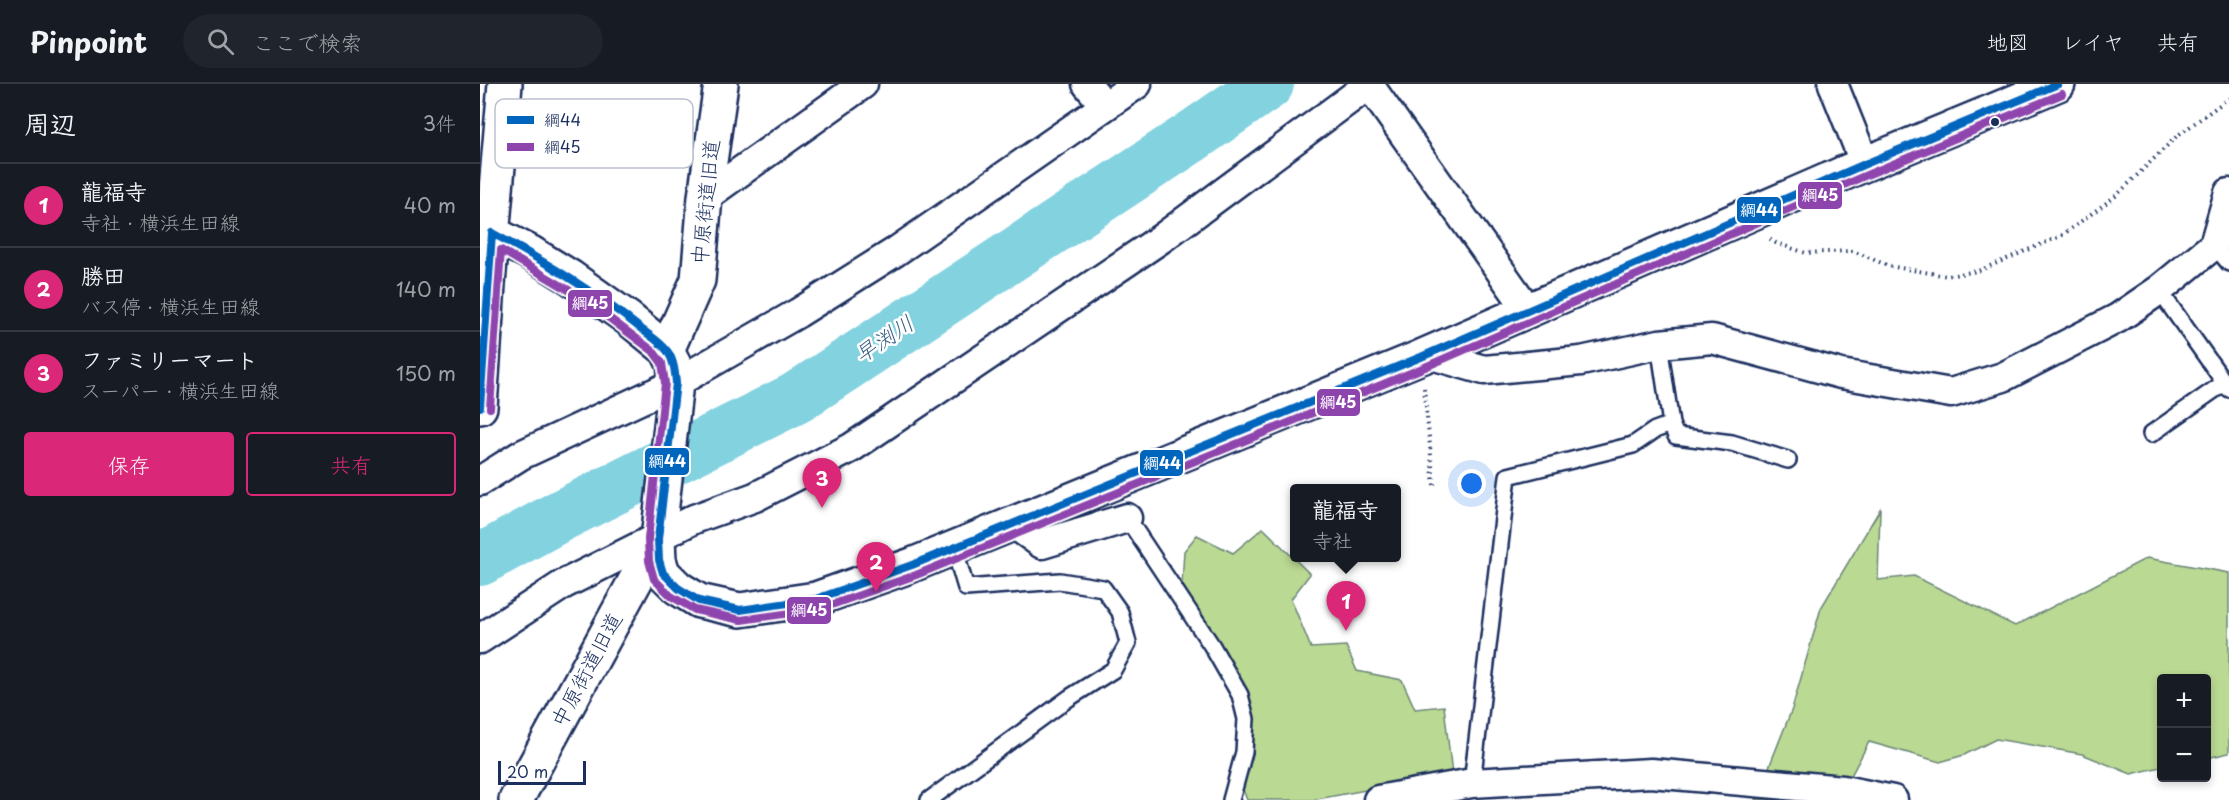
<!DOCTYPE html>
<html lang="ja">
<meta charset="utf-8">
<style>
:root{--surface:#171b24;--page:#20242c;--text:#f1f3f6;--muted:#9ea1a6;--line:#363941;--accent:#db2777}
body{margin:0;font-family:"Playpen Sans","Klee One",sans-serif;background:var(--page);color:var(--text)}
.controls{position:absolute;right:18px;bottom:18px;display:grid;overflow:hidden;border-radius:6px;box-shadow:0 3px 9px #0003}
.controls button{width:54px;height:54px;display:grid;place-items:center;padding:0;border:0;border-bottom:2px solid var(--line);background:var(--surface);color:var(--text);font:30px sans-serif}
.scale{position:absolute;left:18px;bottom:15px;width:88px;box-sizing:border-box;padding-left:6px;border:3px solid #1b2f5e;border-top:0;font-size:16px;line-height:21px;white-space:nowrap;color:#1b2f5e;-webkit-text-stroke:4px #fff;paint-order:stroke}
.you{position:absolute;left:992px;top:400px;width:21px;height:21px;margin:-15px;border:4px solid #fff;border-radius:50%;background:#1a73e8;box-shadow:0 0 0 9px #1a73e833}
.badge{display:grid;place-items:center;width:39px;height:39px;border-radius:50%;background:var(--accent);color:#fff;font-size:20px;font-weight:700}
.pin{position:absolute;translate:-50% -50px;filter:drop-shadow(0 2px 3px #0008)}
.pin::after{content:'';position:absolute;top:32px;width:21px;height:18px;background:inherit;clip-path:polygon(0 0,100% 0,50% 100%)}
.popup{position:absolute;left:810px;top:400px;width:111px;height:78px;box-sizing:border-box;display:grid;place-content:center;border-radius:6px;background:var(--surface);filter:drop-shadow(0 2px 4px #0005);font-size:20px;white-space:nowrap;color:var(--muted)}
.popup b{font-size:22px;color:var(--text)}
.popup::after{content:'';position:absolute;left:50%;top:100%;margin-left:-12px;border:12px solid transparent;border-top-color:var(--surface)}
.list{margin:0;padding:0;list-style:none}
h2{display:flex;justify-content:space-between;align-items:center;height:78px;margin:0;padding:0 24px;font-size:26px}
h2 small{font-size:20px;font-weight:400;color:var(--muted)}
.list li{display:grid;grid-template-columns:39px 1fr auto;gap:18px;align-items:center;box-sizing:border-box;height:84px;padding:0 24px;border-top:2px solid var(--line)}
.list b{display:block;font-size:22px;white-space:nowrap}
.list p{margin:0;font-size:20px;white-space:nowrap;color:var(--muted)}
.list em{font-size:20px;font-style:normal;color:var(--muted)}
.actions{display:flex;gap:12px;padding:18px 24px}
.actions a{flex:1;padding:14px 0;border:2px solid var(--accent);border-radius:6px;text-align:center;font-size:21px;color:var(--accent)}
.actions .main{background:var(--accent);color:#fff}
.icon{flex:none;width:33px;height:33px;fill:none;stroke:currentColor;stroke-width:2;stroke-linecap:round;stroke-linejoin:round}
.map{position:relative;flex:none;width:1749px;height:716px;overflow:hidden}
header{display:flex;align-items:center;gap:36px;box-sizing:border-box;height:84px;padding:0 30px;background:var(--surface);border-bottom:2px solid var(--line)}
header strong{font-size:28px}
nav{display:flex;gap:33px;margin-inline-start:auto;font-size:21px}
.search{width:420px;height:54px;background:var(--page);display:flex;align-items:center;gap:15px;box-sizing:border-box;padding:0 21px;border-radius:33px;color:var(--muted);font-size:22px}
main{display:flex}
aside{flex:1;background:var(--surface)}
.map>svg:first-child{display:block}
.green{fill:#bad992;stroke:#6a8478;stroke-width:1.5}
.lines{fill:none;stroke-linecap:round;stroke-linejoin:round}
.river{stroke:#83d2e0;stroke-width:52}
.service-casing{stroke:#1b2f5e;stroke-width:20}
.minor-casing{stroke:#1b2f5e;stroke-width:33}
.tertiary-casing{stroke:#1b2f5e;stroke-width:38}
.primary-casing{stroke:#1b2f5e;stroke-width:38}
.path{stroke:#1b2f5e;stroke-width:4;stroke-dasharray:1.5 4.5;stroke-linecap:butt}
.service{stroke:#fff;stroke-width:15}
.minor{stroke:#fff;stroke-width:28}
.tertiary{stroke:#fff;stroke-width:33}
.primary{stroke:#fff;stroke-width:33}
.bus-1-casing{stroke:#fff;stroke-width:12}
.bus-2-casing{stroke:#fff;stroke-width:12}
.bus-1{stroke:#0065bd;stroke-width:8}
.bus-2{stroke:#8e44ad;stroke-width:8}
.bus-dot{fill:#1b2f5e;stroke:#fff;stroke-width:2}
.labels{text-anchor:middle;stroke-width:5;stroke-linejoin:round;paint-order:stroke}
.street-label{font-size:21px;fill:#1b2f5e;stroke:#fff}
.water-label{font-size:22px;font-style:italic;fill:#3a6085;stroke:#fff}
.key{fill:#fff;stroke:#bbc1cf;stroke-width:1.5}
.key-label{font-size:16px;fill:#1b2f5e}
.line-badge{stroke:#fff;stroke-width:2}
.badge-label{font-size:16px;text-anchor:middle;font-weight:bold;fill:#fff}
</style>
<header>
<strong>Pinpoint</strong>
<div class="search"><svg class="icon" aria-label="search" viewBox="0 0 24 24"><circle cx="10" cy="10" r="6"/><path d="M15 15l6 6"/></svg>ここで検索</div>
<nav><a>地図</a><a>レイヤ</a><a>共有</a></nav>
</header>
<main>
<aside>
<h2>周辺<small>3件</small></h2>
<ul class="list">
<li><span class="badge">1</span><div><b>龍福寺</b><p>寺社 · 横浜生田線</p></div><em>40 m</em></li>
<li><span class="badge">2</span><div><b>勝田</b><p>バス停 · 横浜生田線</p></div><em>140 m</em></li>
<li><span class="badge">3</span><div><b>ファミリーマート</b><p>スーパー · 横浜生田線</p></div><em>150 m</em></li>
</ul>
<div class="actions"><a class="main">保存</a><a>共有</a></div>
</aside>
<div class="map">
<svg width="1749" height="716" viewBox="0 0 1749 716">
<rect width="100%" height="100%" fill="#fff"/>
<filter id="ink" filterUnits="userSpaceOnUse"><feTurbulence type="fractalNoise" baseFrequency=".0167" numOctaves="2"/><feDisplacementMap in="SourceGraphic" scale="12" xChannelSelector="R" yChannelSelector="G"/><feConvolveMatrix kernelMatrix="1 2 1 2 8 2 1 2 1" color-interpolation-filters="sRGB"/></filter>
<g filter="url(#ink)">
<!-- green -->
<path class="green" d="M 1400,425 L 1398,496 L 1434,492 L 1535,542 L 1667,474 L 1749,489 L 1749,669 L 1727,674 L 1726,594 L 1682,594 L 1681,683 L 1651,690 L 1602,670 L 1516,655 L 1484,671 L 1460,678 L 1389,658 L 1358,716 L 1276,716 L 1312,625 L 1341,524 Z
M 783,444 L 830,490 L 811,515 L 831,564 L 866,562 L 877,587 L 922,596 L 935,625 L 964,622 L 972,690 L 832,716 L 767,716 L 762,703 L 773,634 L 721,532 L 702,500 L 704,467 L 717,451 L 753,469 Z"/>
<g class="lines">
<!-- river -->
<path class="river" d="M 0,476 L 82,431 L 316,314 L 710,54 L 788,0"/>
<!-- service casing -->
<g class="service-casing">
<path id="service" d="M 1734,161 L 1749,179
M 1679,206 L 1749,305
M 1179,260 L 1191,340
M 1671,350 L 1744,299
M 647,434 L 732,562 L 760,611 L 766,635 L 764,668 L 751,716
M 992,699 L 1028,392 L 1153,361 L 1175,346 L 1191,340 L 1196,352 L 1252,359 L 1308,376
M 449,716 L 589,614 L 633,586 L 648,559 L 640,528 L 623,504 L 580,497 L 486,504 L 474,464"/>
</g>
<!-- minor casing -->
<g class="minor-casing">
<path id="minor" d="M 607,0 L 625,22
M 1353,0 L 1385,80
M 889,1 L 1048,226
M 225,113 L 383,0
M 948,270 L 1004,286 L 1101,277 L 1179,260 L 1232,255 L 1361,290 L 1471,309 L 1523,293 L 1638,234 L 1679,206 L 1734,161 L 1749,109
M 0,397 L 41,371 L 196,299 L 318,229 L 415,168 L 657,0
M 534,440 L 562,460 L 647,434
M 0,555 L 84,500 L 214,435 L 275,413 L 371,364 L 682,154 L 890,0
M 898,716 L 992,699 L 1171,689 L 1363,706 L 1413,716"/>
</g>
<!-- tertiary casing -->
<g class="tertiary-casing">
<path id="tertiary" d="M 187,266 L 218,196 L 225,113 L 241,0
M 36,716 L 178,455"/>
</g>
<!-- primary casing -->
<g class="primary-casing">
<path id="primary" d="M 0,140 L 12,149 L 51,169 L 90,193 L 149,235 L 187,266 L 194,280 L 196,299 L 178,455 L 179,476 L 183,489 L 198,504 L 219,517 L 260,526 L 336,515 L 432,481 L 941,273 L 1385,80 L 1578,0
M 0,323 L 8,200 L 25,0"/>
</g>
<!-- path -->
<path class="path" d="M 1290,155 L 1296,159 L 1326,169 L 1373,167 L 1409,182 L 1467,192 L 1498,187 L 1581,152 L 1637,111 L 1697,52 L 1749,14
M 944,304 L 954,401"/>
<!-- service -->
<use href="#service" class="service"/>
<!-- minor -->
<use href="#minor" class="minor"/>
<!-- tertiary -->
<use href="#tertiary" class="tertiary"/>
<!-- primary -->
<use href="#primary" class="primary"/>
<!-- bus-1 casing -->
<g class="bus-1-casing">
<path id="bus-1" d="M 12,149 C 64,177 114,207 160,244 C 169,251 181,258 188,268 C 194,277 195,288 196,299 L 178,455 L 179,476 L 183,489 L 198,504 L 219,517 L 260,526 L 336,515 L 432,481 L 941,273 L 1385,80 L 1578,0
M 0,323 L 12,149"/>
</g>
<!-- bus-2 casing -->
<g class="bus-2-casing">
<path id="bus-2" d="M 10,324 L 21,166 L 104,215 L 173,267 L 182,279 L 185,299 L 168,455 L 169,477 L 174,495 L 191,512 L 215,526 L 261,536 L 340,525 L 436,491 L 945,283 L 1389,90 L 1582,10"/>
</g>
<!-- bus-1 -->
<use href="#bus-1" class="bus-1"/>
<!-- bus-2 -->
<use href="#bus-2" class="bus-2"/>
</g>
</g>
<!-- markers -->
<circle class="bus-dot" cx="1515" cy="38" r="5"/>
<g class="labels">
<!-- street labels -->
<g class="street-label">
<text transform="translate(226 118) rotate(-84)" y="7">中原街道旧道</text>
<text transform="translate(107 586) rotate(-62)" y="7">中原街道旧道</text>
</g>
<!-- water labels -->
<g class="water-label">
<text transform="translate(404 255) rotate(-34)" y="8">早渕川</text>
</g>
</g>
<!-- legend -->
<rect x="15" y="15" width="198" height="69" rx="9" class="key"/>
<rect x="27" y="32" width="27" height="8" fill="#0065bd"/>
<rect x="27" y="59" width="27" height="8" fill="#8e44ad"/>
<g class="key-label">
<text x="64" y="42">綱44</text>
<text x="64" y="69">綱45</text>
</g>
<g class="line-badge">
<rect x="1317" y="97" width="46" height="29" rx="6" fill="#8e44ad"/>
<rect x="1256" y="112" width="46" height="28" rx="6" fill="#0065bd"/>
<rect x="87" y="205" width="46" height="29" rx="6" fill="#8e44ad"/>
<rect x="836" y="304" width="45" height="29" rx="6" fill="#8e44ad"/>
<rect x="164" y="363" width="46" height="29" rx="6" fill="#0065bd"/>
<rect x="659" y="365" width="45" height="28" rx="6" fill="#0065bd"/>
<rect x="306" y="512" width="46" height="29" rx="6" fill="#8e44ad"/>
</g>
<g class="badge-label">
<text x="1340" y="117">綱45</text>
<text x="1279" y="132">綱44</text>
<text x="110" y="225">綱45</text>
<text x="858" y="324">綱45</text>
<text x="187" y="383">綱44</text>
<text x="682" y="385">綱44</text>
<text x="329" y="532">綱45</text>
</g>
</svg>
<div class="controls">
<button>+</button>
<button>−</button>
</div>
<div class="scale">20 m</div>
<div class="you"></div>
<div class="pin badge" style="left:866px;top:547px">1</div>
<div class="popup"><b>龍福寺</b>寺社</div>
<div class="pin badge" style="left:396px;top:508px">2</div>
<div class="pin badge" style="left:342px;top:424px">3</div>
</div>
</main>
